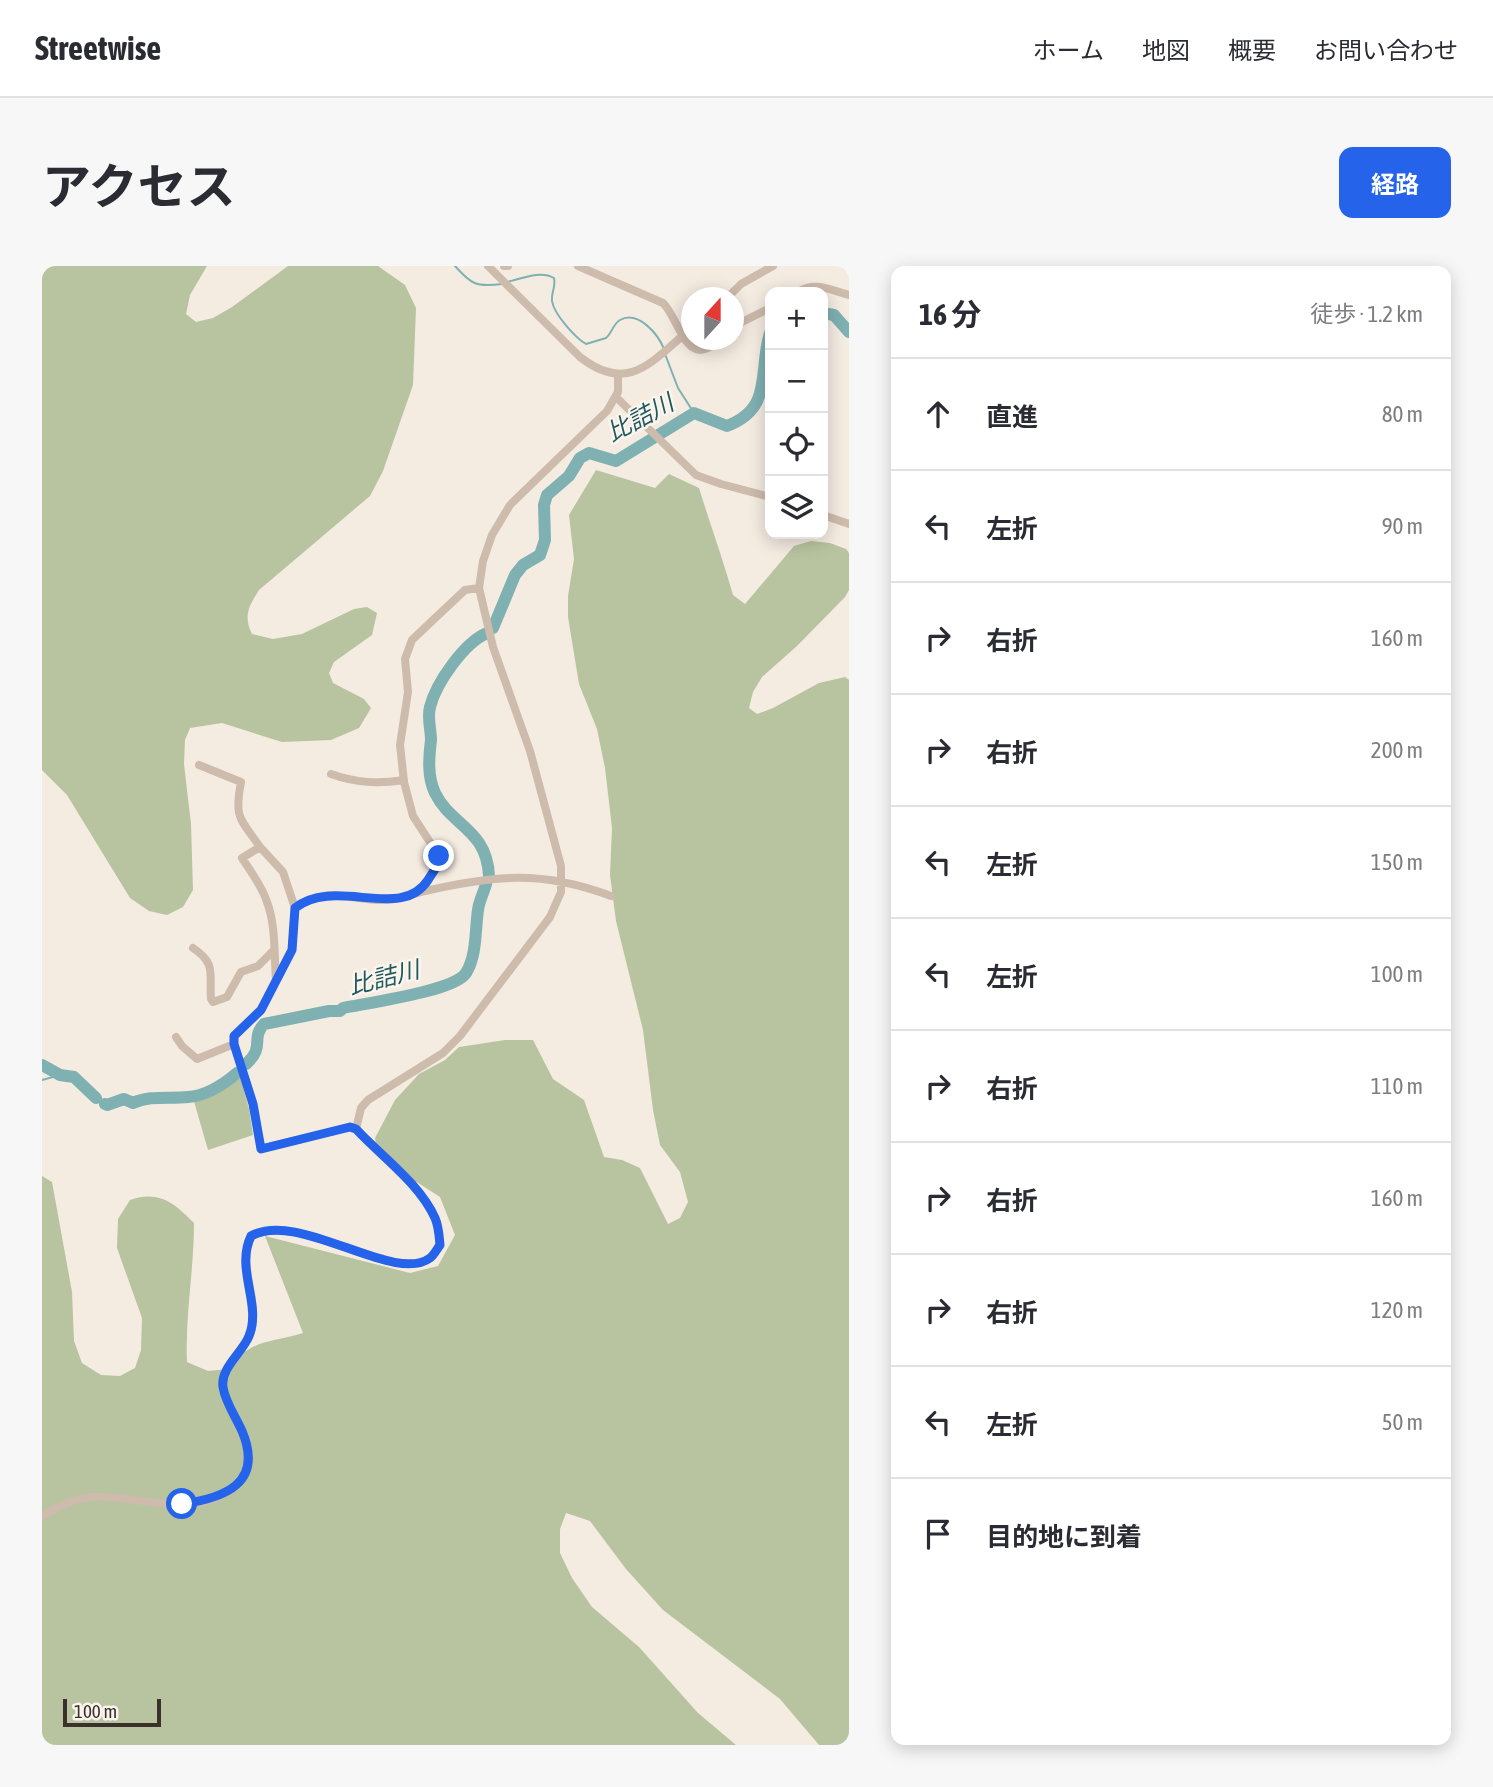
<!DOCTYPE html>
<html lang="ja">
<meta charset="utf-8">
<style>
:root{--surface:#fff;--page:#f7f7f7;--text:#2b2b33;--muted:#7c7c81;--line:#e1e1e2;--accent:#2563eb}
body{margin:0;font-family:"Asap Condensed","Noto Sans JP",sans-serif;background:var(--page);color:var(--text)}
.controls{position:absolute;right:21px;top:21px;display:grid;overflow:hidden;border-radius:14px;box-shadow:0 4px 18px #0003}
.controls button{width:63px;height:63px;display:grid;place-items:center;padding:0;border:0;border-bottom:2px solid var(--line);background:var(--surface);color:var(--text);font:35px sans-serif}
.compass{position:absolute;left:639px;top:21px;width:63px;height:63px;border-radius:50%;background:var(--surface);box-shadow:0 4px 18px #0003;rotate:21deg}
.scale{position:absolute;left:21px;bottom:18px;width:98px;box-sizing:border-box;padding-left:7px;border:4px solid #3b302b;border-top:0;font-size:19px;line-height:24px;white-space:nowrap;color:#3b302b;-webkit-text-stroke:5px #fbf5ee;paint-order:stroke}
.stop{position:absolute;width:21px;height:21px;margin:-16px;border:5px solid #2563eb;border-radius:50%;background:#fff}
.stop.end{background:#2563eb;border-color:#fff;box-shadow:0 2px 7px #0008}
.list{margin:0;padding:0;list-style:none}
h2{display:flex;justify-content:space-between;align-items:center;height:91px;margin:0;padding:0 28px;font-size:30px}
h2 small{font-size:23px;font-weight:400;color:var(--muted)}
.list li{display:grid;grid-template-columns:46px 1fr auto;gap:21px;align-items:center;box-sizing:border-box;height:112px;padding:0 28px;border-top:2px solid var(--line)}
.list b{display:block;font-size:26px;white-space:nowrap}
.list em{font-size:23px;font-style:normal;color:var(--muted)}
.icon{flex:none;width:38px;height:38px;fill:none;stroke:currentColor;stroke-width:2;stroke-linecap:round;stroke-linejoin:round}
.map{position:relative;flex:none;width:807px;height:1479px;overflow:hidden;border-radius:14px}
header{display:flex;align-items:center;gap:42px;box-sizing:border-box;height:98px;padding:0 35px;background:var(--surface);border-bottom:2px solid var(--line)}
header strong{font-size:33px}
nav{display:flex;gap:38px;margin-inline-start:auto;font-size:24px}
.intro{display:flex;align-items:center;justify-content:space-between;box-sizing:border-box;height:168px;padding:0 42px}
h1{margin:0;font-size:49px}
.button{padding:18px 32px;border-radius:14px;background:var(--accent);color:#fff;font-size:24px;font-weight:700}
main{display:flex;gap:42px;padding:0 42px}
aside{flex:1;background:var(--surface);border-radius:14px;box-shadow:0 4px 18px #0003}
.map>svg:first-child{display:block}
.green{fill:#b8c4a0}
.lines{fill:none;stroke-linecap:round;stroke-linejoin:round}
.stream{stroke:#7fb0b2;stroke-width:2}
.river{stroke:#7fb0b2;stroke-width:12}
.minor{stroke:#cdbbac;stroke-width:8}
.route{stroke:#2563eb;stroke-width:9}
.labels{text-anchor:middle;stroke-width:5;stroke-linejoin:round;paint-order:stroke}
.water-label{font-size:24px;font-style:italic;fill:#1f5a5e;stroke:#fbf5ee}
</style>
<header>
<strong>Streetwise</strong>
<nav><a>ホーム</a><a>地図</a><a>概要</a><a>お問い合わせ</a></nav>
</header>
<div class="intro"><h1>アクセス</h1><a class="button">経路</a></div>
<main>
<div class="map">
<svg width="807" height="1479" viewBox="0 0 807 1479">
<rect width="100%" height="100%" fill="#f4ebe1"/>
<!-- green -->
<path class="green" d="M 0,0 L 165,0 L 148,29 L 144,48 L 154,56 L 171,52 L 190,41 L 246,0 L 336,0 L 363,19 L 374,42 L 371,119 L 341,205 L 328,230 L 217,324 C 207,340 201,350 210,368 L 231,373 L 260,368 L 312,343 L 325,341 L 335,347 L 330,369 L 292,396 L 287,407 L 291,417 L 322,433 L 329,442 L 317,462 L 289,474 L 240,476 L 180,457 L 148,462 L 143,474 L 142,498 L 149,558 L 151,624 L 141,641 L 125,649 L 107,645 L 88,632 L 25,529 L 0,504 Z
M 554,204 L 613,222 L 627,208 L 657,222 C 668,258 681,293 691,329 L 703,338 L 752,280 L 769,275 L 788,277 L 804,283 L 807,287 L 807,324 L 803,331 L 755,380 L 720,411 L 711,426 L 707,442 L 715,448 L 731,442 L 777,417 L 803,411 L 807,414 L 807,1479 L 777,1479 L 738,1433 L 621,1344 L 584,1303 L 548,1255 L 524,1247 L 518,1263 L 518,1287 L 530,1312 L 550,1341 L 597,1381 L 656,1447 L 694,1479 L 0,1479 L 0,910 L 10,916 L 30,1026 L 32,1075 L 40,1097 L 59,1109 L 78,1110 L 93,1102 L 99,1084 L 100,1052 L 75,982 L 76,953 L 88,934 C 117,924 132,937 152,957 C 152,1004 143,1049 145,1096 L 166,1105 L 185,1103 C 211,1072 225,1078 261,1067 L 223,970 L 368,1007 L 396,1000 L 413,969 L 398,931 L 353,902 L 335,884 L 333,872 L 353,834 L 377,808 L 403,794 L 417,781 L 463,774 L 491,774 L 511,813 L 542,834 L 562,891 L 580,894 L 598,902 L 626,958 L 638,952 L 646,936 L 638,906 L 618,879 L 611,844 L 601,764 L 574,655 L 568,609 L 570,562 L 563,502 L 555,463 L 537,418 L 526,351 L 526,330 L 532,293 L 527,249 Z
M 198,809 L 207,843 L 211,869 L 166,884 L 151,832 L 185,819 Z"/>
<g class="lines">
<!-- stream -->
<path class="stream" d="M 413,0 C 430,19 434,21 460,18
M 465,16 C 479,13 498,4 512,12 C 514,21 509,27 510,35 C 512,49 535,73 544,78 L 564,72 C 570,67 571,58 578,54 C 596,44 616,68 622,83
M 623,88 L 636,122 L 652,147
M 0,814 L 18,809"/>
<!-- river -->
<path class="river" d="M 781,47 L 792,49 L 807,66
M 451,362 L 473,309 L 481,299 L 498,289 L 503,274 L 502,239 L 505,229 L 527,210 L 538,192 L 547,187 L 574,195 L 652,147 L 685,160 C 732,142 716,106 728,67
M 445,367 C 422,377 394,417 388,441 C 385,452 389,463 389,474 C 387,491 385,510 393,527 C 409,560 445,563 447,610
M 204,798 C 224,780 208,773 222,758 L 287,745 L 298,745 L 301,742 C 325,737 413,725 424,707 C 435,689 433,664 436,644 C 437,635 442,626 444,618
M 0,799 L 18,809 L 32,811 L 54,832
M 63,838 L 65,839 L 82,833 L 91,837 C 109,829 127,833 146,831 C 163,830 182,818 195,807"/>
<!-- minor -->
<path class="minor" d="M 446,0 L 538,91 C 588,130 611,93 650,62
M 462,0 L 466,0
M 536,0 L 621,37 C 637,52 645,106 676,74
M 756,26 C 773,15 788,24 807,29
M 685,32 L 699,18 L 731,0
M 692,60 L 728,42
M 574,131 L 654,209 L 679,218 L 728,231
M 781,249 L 807,258
M 157,499 L 199,516 C 192,553 198,552 218,581 L 200,592 C 209,606 220,620 225,636 C 234,660 232,689 234,714
M 289,508 C 314,517 336,518 362,514
M 218,581 L 241,606 L 253,642
M 375,625 L 382,620 L 396,600 L 397,590 L 371,550 L 362,516 L 358,479 L 366,426 L 363,393 L 370,374 L 390,355 L 423,324 L 437,322
M 151,682 C 175,698 167,708 169,733 L 171,736 L 185,731 L 199,706 L 216,700 L 232,684
M 134,771 L 140,780 L 155,793 L 192,778
M 314,863 L 319,842 L 326,834 L 401,787 L 418,770 L 508,651 L 519,626 L 519,600 L 488,485 L 451,381 L 437,322 L 441,295 L 450,269 L 468,239 L 565,145 L 576,126 L 576,108
M 0,1250 C 16,1241 31,1233 49,1231 C 92,1228 141,1251 181,1229 C 221,1207 203,1171 188,1140 C 185,1133 179,1124 180,1115 C 183,1098 201,1086 207,1070 C 210,1065 211,1055 211,1049 C 212,1023 196,996 210,970 C 256,944 352,1019 388,992 C 392,989 395,983 398,979 C 397,970 397,961 393,952 C 377,917 340,891 314,863 L 308,861 L 219,883 L 211,838 L 192,778 L 192,770 L 219,744 L 250,684 L 253,642 C 286,616 316,639 352,633 C 363,632 373,627 383,625 C 453,609 500,604 569,630"/>
</g>
<g class="lines">
<!-- route -->
<path class="route" d="M 140,1238 C 183,1232 222,1217 200,1165 C 194,1151 183,1136 181,1121 C 178,1102 201,1086 207,1070 C 220,1038 193,1003 209,970 C 256,943 352,1019 388,992 C 392,989 395,983 398,979 C 397,970 397,961 393,952 C 377,917 340,891 314,863 L 308,861 L 219,883 L 211,838 L 192,778 L 192,770 L 219,744 L 250,684 L 253,642 C 293,610 359,656 386,614 C 392,604 396,601 397,590"/>
</g>
<g class="labels">
<!-- water labels -->
<g class="water-label">
<text transform="translate(598 152) rotate(-28)" y="8">比詰川</text>
<text transform="translate(342 712) rotate(-14)" y="8">比詰川</text>
</g>
</g>
</svg>
<div class="controls">
<button>+</button>
<button>−</button>
<button><svg class="icon" aria-label="locate" viewBox="0 0 24 24"><circle cx="12" cy="12" r="6"/><path d="M12 2v4M12 18v4M2 12h4M18 12h4"/></svg></button>
<button><svg class="icon" aria-label="layers" viewBox="0 0 24 24"><path d="M12 4l9 5-9 5-9-5zM3 14l9 5 9-5"/></svg></button>
</div>
<svg class="compass" viewBox="-18 -18 36 36"><path d="M0-13l5 13h-10z" fill="#e53935"/><path d="M0 13l5-13h-10z" fill="#7c7c81"/></svg>
<div class="scale">100 m</div>
<div class="stop" style="left:140px;top:1238px"></div>
<div class="stop end" style="left:397px;top:590px"></div>
</div>
<aside>
<h2>16 分<small>徒歩 · 1.2 km</small></h2>
<ul class="list">
<li><svg class="icon" aria-label="ahead" viewBox="0 0 24 24"><path d="M12 20V5M6 11l6-6 6 6"/></svg><div><b>直進</b></div><em>80 m</em></li>
<li><svg class="icon" aria-label="left" viewBox="0 0 24 24"><path d="M17 20v-9H6M10 6l-5 5 5 5"/></svg><div><b>左折</b></div><em>90 m</em></li>
<li><svg class="icon" aria-label="right" viewBox="0 0 24 24"><path d="M7 20v-9h11M14 6l5 5-5 5"/></svg><div><b>右折</b></div><em>160 m</em></li>
<li><svg class="icon" aria-label="right" viewBox="0 0 24 24"><path d="M7 20v-9h11M14 6l5 5-5 5"/></svg><div><b>右折</b></div><em>200 m</em></li>
<li><svg class="icon" aria-label="left" viewBox="0 0 24 24"><path d="M17 20v-9H6M10 6l-5 5 5 5"/></svg><div><b>左折</b></div><em>150 m</em></li>
<li><svg class="icon" aria-label="left" viewBox="0 0 24 24"><path d="M17 20v-9H6M10 6l-5 5 5 5"/></svg><div><b>左折</b></div><em>100 m</em></li>
<li><svg class="icon" aria-label="right" viewBox="0 0 24 24"><path d="M7 20v-9h11M14 6l5 5-5 5"/></svg><div><b>右折</b></div><em>110 m</em></li>
<li><svg class="icon" aria-label="right" viewBox="0 0 24 24"><path d="M7 20v-9h11M14 6l5 5-5 5"/></svg><div><b>右折</b></div><em>160 m</em></li>
<li><svg class="icon" aria-label="right" viewBox="0 0 24 24"><path d="M7 20v-9h11M14 6l5 5-5 5"/></svg><div><b>右折</b></div><em>120 m</em></li>
<li><svg class="icon" aria-label="left" viewBox="0 0 24 24"><path d="M17 20v-9H6M10 6l-5 5 5 5"/></svg><div><b>左折</b></div><em>50 m</em></li>
<li><svg class="icon" aria-label="arrive" viewBox="0 0 24 24"><path d="M6 21V4h12l-3 4 3 4H6"/></svg><div><b>目的地に到着</b></div></li>
</ul>
</aside>
</main>
